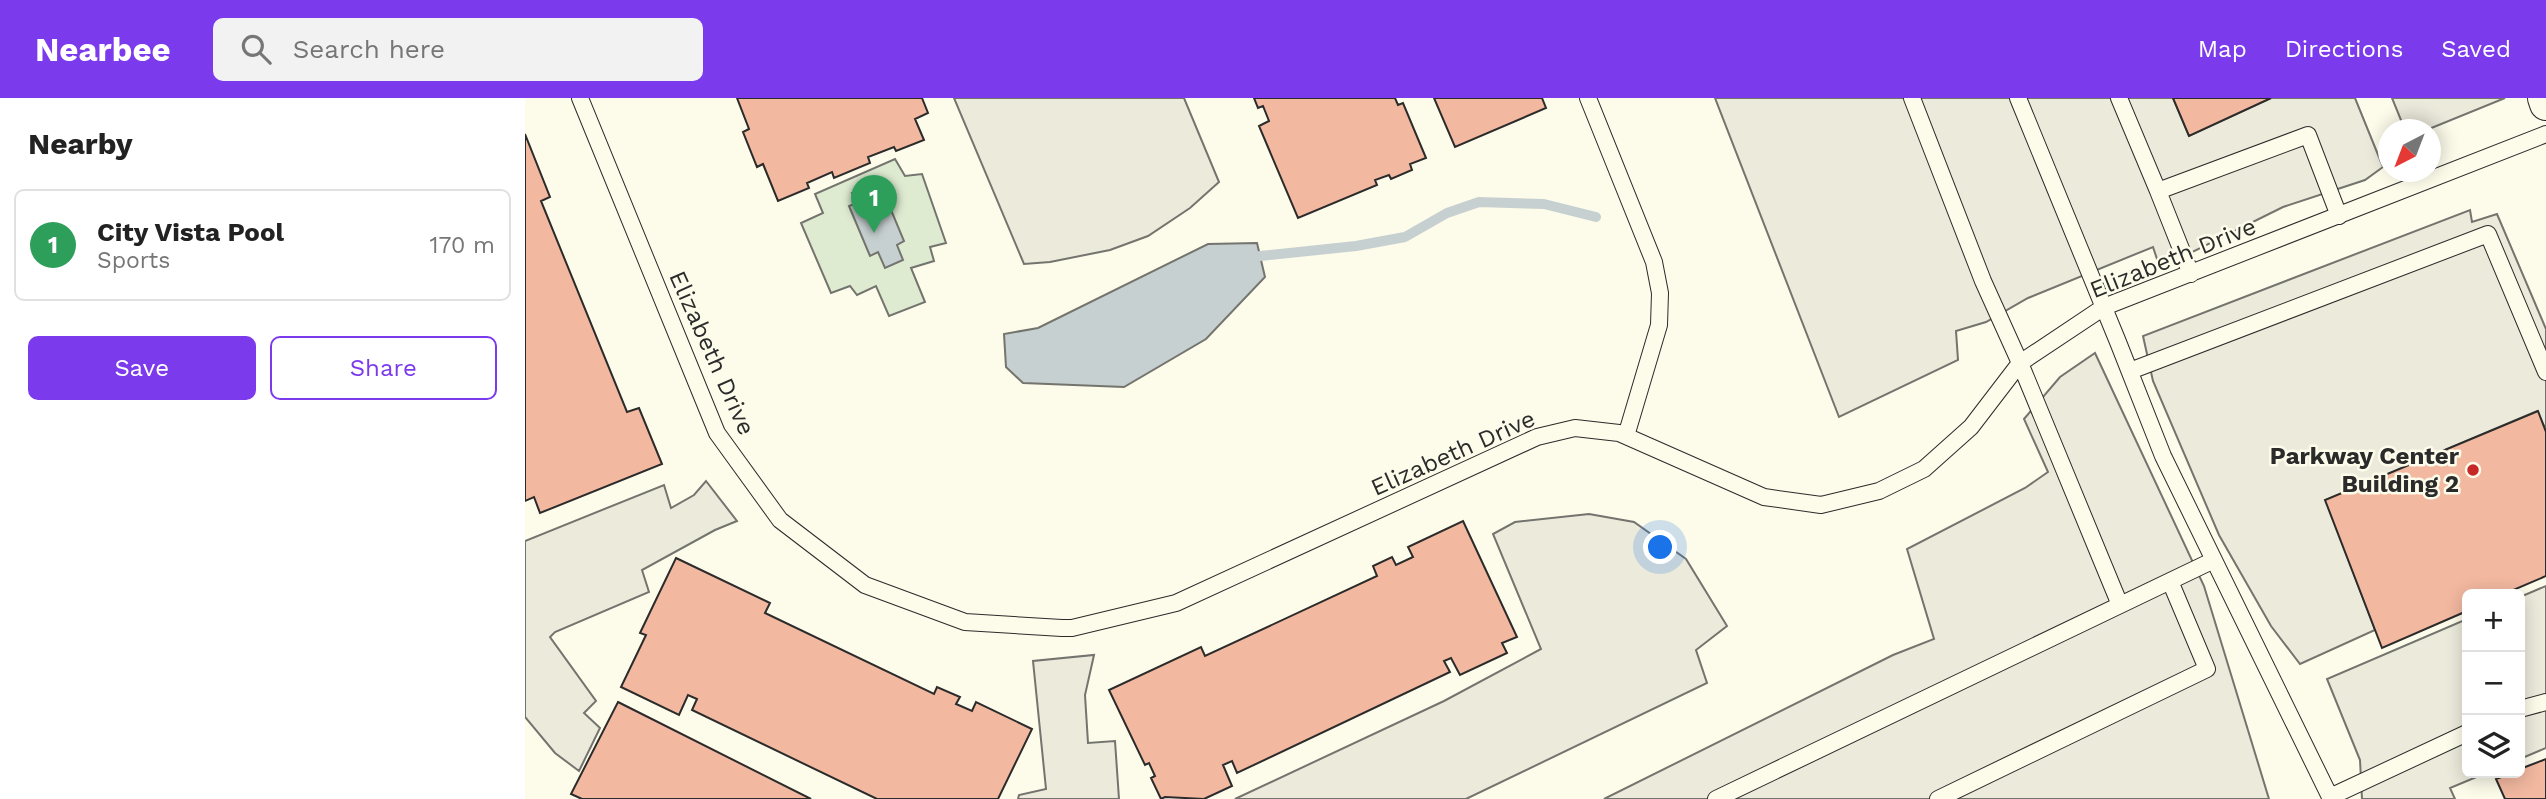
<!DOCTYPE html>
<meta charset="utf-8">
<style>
:root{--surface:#fff;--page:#f2f2f2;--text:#222;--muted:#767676;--line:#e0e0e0;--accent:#7c3aed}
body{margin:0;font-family:"Work Sans",sans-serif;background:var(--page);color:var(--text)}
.controls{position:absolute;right:21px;bottom:21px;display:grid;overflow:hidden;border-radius:10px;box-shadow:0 4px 18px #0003}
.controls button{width:63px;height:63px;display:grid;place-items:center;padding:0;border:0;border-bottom:2px solid var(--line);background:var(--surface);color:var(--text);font:35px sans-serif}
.compass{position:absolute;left:1853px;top:21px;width:63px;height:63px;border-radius:50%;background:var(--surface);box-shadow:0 4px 18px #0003;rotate:222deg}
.you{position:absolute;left:1136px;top:450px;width:24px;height:24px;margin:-18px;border:5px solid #fff;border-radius:50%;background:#1a73e8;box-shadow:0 0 0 10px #1a73e833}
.badge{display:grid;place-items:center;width:46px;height:46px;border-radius:50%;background:var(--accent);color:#fff;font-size:23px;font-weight:700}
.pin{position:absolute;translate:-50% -58px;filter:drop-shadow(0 2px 4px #0008)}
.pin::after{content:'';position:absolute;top:37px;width:24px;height:21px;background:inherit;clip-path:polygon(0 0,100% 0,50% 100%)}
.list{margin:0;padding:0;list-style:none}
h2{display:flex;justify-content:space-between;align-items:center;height:91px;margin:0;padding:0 28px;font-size:30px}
h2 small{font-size:23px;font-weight:400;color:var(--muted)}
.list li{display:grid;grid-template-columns:46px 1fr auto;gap:21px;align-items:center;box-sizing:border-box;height:112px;margin:0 14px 14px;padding:0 14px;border:2px solid var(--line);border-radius:10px}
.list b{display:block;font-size:26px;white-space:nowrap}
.list p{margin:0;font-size:23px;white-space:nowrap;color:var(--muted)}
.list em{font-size:23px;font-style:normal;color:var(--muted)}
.actions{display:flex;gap:14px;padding:21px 28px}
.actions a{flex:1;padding:16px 0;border:2px solid var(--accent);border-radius:10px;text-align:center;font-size:24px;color:var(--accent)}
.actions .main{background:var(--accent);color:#fff}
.icon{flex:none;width:38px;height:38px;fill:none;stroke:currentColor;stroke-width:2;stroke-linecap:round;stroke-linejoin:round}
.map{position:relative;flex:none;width:2021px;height:701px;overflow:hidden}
header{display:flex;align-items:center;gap:42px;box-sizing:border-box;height:98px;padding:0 35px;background:var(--accent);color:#fff}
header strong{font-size:33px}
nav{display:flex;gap:38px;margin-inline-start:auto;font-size:24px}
.search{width:490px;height:63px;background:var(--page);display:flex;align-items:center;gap:18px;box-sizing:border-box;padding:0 24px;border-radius:10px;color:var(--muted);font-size:26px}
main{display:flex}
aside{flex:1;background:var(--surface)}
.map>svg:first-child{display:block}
.green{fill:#deebd1;stroke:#74746e;stroke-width:2}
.parking{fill:#eceadb;stroke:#74746e;stroke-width:2}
.water{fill:#c7d0d0;stroke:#74746e;stroke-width:2}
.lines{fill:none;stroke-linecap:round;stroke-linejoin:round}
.stream{stroke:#c7d0d0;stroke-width:10}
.building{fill:#f2b8a0;stroke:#2b2b2b;stroke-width:2}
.service-casing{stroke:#2b2b2b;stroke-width:18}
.minor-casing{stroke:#2b2b2b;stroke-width:34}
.service{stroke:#fdfbea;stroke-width:16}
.minor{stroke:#fdfbea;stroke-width:32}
.poi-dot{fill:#c62828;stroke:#fdfbea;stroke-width:2.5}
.labels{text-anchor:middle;stroke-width:5;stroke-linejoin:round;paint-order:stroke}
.street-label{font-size:24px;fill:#2b2b2b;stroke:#fdfbea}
.poi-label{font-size:24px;font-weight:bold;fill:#2b2b2b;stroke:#fdfbea;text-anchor:end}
</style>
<header>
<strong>Nearbee</strong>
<div class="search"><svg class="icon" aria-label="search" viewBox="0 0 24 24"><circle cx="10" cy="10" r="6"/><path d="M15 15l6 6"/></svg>Search here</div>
<nav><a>Map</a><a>Directions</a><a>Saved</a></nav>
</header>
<main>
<aside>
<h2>Nearby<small></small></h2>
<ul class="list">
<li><span class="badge" style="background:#2e9e5b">1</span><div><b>City Vista Pool</b><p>Sports</p></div><em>170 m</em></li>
</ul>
<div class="actions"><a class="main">Save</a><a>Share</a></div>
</aside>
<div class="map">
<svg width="2021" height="701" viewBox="0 0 2021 701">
<rect width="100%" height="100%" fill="#fdfbea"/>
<!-- green -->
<path class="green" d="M 370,61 L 380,78 L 397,76 L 421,145 L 405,149 L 409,163 L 386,170 L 400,204 L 364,218 L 351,188 L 332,197 L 325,188 L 306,195 L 276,125 L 298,115 L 290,96 Z"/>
<!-- parking -->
<path class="parking" d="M 429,0 L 659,0 L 694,84 L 665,110 L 623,138 L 585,152 L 525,164 L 499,166 Z
M 1190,0 L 1648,0 L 1664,38 L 1746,0 L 1830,0 L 1858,69 L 1840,82 L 1758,109 L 1635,170 L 1628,149 L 1503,200 L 1461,224 L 1431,233 L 1433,262 L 1314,319 Z
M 1867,0 L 1980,0 L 1904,31 L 1880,32 Z
M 1945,112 L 1947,124 L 1972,116 L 2021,231 L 2021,332 L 2012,313 L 1801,402 L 1850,532 L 1775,566 L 1746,528 L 1694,437 L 1628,283 L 1618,238 Z
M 1570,255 L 1679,488 L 1744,701 L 1079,701 L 1368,557 L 1409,541 L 1382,451 L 1500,390 L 1523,374 L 1499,321 L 1535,279 Z
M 181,383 L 212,423 L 190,432 L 117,472 L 124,494 L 30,534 L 25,539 L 71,603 L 59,615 L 75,630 L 54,673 L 30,655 L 0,619 L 0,443 L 139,387 L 146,410 L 169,397 Z
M 1064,416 L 1109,424 L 1161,461 L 1202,528 L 1171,552 L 1182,585 L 941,701 L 710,701 L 919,603 L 1016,551 L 968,436 L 990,424 Z
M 2021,488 L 2021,650 L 1995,661 L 1995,499 Z
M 1942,521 L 1942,675 L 1961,675 L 1925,690 L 1930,701 L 1837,701 L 1835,662 L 1802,581 Z
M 569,557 L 560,597 L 563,645 L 590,643 L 594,701 L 493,701 L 494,697 L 521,691 L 508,563 Z"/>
<!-- water -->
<path class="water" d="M 347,86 L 353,97 L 359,95 L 379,143 L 372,147 L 378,162 L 360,170 L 353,154 L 345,158 L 324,108 L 332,105 L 327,95 Z
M 732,145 L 740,179 L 681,241 L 599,289 L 498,285 L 481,269 L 479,236 L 513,230 L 683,146 Z"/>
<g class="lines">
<!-- stream -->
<path class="stream" d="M 735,158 L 831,148 L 880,139 L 922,115 L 954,104 L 1019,106 L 1071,119"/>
</g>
<!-- building -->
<path class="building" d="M 212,0 L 397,0 L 403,15 L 390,21 L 399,42 L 371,53 L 369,49 L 343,59 L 345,65 L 309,80 L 307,74 L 282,85 L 284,90 L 253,103 L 238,66 L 232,69 L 218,34 L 224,31 Z
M 729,0 L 870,0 L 873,7 L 878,5 L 901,60 L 885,66 L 887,72 L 866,81 L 864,77 L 850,82 L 852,87 L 773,120 L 734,28 L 744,23 L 738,8 L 733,10 Z
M 909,0 L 1017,0 L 1021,10 L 930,49 Z
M 1648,0 L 1746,0 L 1664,38 Z
M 0,36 L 25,99 L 16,103 L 102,314 L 114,310 L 137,366 L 15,415 L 9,399 L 0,403 Z
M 2013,313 L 2021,334 L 2021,478 L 1979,496 L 1942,496 L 1942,513 L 1857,550 L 1800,402 Z
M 938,423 L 992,539 L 977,545 L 982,555 L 935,577 L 926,560 L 919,563 L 925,574 L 712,675 L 707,663 L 698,667 L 707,688 L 679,701 L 640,699 L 636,701 L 626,680 L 630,678 L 624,665 L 620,667 L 584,592 L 676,549 L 680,558 L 852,478 L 848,468 L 867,459 L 871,467 L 888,459 L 883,449 Z
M 151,460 L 245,505 L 240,515 L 409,596 L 412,589 L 435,599 L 431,606 L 447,613 L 451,604 L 507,631 L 473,701 L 352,701 L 167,612 L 172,601 L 163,597 L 154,617 L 96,589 L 121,537 L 115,535 Z
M 93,604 L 286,701 L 57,701 L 46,696 Z
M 2021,661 L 2021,701 L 1980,701 L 1971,681 L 1987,675 L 1995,675 L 1995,671 Z"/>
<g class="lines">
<!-- service casing -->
<g class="service-casing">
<path id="service" d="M 55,0 L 192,335 L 255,422 L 340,487 L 440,524 L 537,530 L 547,530 L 651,505 L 1012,339 L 1050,330 L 1094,335 L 1239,399 L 1296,407 L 1354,393 L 1399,371 L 1446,329 L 1495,265 L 1579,209 L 2021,36
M 1063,0 L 1129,164 L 1135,195 L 1134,227 L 1101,338
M 1387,0 L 1458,183 L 1495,265 L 1595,507
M 1493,0 L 1593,244 L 1638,358 L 1806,701
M 1594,0 L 1633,93
M 1666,176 L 1633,93 L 1783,37 L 1814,118
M 1605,273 L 1963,136 L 2021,274
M 1995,611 L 2021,604
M 1805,699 L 1942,635
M 1191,701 L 1689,462
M 1413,701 L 1682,571 L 1645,483"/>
</g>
<!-- minor casing -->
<g class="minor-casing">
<path id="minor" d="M 2019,0 L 2021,6"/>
</g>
<!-- service -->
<use href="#service" class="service"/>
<!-- minor -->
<use href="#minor" class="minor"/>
</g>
<!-- markers -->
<circle class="poi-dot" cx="1948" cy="372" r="7"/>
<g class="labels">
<!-- street labels -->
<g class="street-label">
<text transform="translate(1648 160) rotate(-22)" y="8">Elizabeth Drive</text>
<text transform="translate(187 255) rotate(66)" y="8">Elizabeth Drive</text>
<text transform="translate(928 355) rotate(-24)" y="8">Elizabeth Drive</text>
</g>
<!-- poi labels -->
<g class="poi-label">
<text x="1934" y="366">Parkway Center<tspan x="1934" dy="28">Building 2</tspan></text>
</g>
</g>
</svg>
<div class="controls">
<button>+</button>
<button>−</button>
<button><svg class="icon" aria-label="layers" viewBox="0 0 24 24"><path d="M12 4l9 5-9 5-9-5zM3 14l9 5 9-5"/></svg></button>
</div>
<svg class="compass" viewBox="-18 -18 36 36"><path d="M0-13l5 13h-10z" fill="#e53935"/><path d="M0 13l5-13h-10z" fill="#767676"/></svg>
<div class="you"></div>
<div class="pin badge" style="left:349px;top:135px;background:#2e9e5b">1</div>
</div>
</main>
